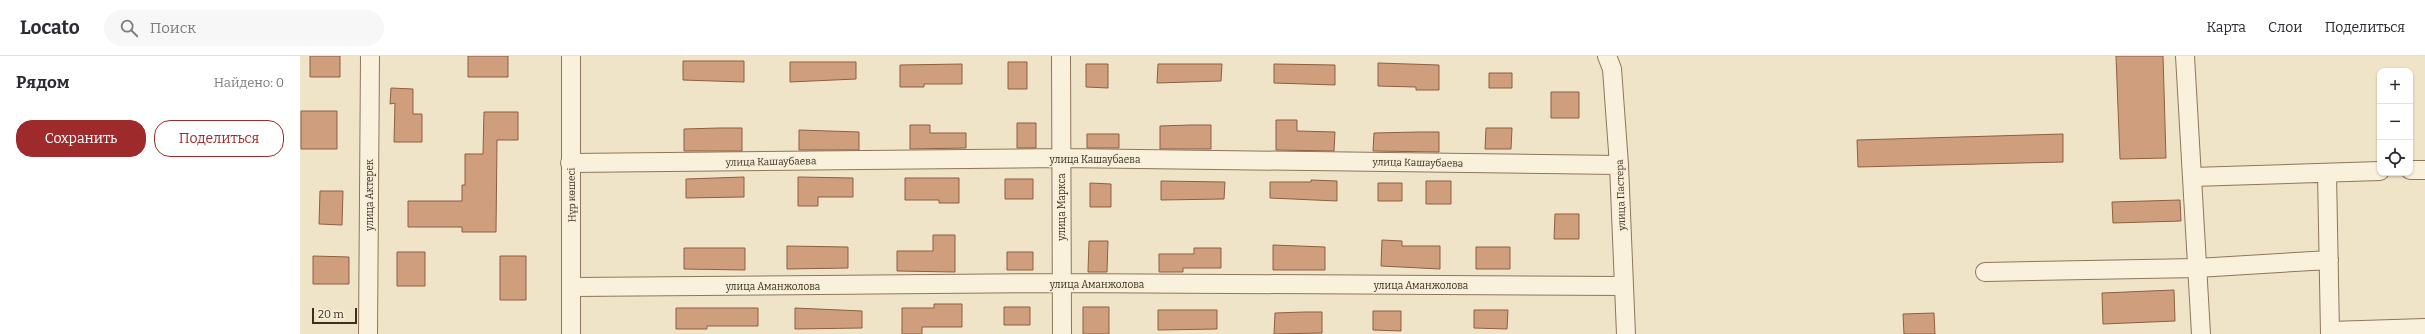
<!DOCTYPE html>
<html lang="ru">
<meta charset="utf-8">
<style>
:root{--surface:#fff;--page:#f7f7f7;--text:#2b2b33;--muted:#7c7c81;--line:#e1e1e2;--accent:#9e2a2b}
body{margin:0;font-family:Bitter,serif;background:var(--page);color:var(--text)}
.controls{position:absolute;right:12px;top:12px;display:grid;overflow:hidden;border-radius:8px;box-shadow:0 1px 3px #0004}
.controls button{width:36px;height:36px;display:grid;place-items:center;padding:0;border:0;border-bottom:1px solid var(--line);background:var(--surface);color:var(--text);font:20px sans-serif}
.scale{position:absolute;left:12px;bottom:10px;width:45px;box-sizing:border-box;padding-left:4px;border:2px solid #3d2e20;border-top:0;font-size:11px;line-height:14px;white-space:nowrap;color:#3d2e20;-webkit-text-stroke:3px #f7eed8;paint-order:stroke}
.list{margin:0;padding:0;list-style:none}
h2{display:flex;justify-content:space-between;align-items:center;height:52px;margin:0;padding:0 16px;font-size:17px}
h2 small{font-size:13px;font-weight:400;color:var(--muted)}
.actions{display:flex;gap:8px;padding:12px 16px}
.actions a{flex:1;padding:9px 0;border:1px solid var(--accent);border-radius:16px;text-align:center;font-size:14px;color:var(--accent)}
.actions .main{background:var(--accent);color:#fff}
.icon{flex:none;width:22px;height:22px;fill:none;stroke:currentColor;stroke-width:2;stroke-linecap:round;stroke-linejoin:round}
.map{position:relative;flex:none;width:2125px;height:278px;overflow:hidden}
header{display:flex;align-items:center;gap:24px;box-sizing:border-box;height:56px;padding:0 20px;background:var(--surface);border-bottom:1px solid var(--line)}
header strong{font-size:19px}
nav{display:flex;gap:22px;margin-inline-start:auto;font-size:14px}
.search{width:280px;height:36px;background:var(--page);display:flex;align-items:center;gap:10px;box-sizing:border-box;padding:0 14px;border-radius:22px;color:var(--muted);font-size:15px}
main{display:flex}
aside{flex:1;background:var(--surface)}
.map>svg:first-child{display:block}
.building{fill:#cf9f7d;stroke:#8d5f41}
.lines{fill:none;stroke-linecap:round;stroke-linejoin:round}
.minor-casing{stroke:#8d765c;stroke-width:20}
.minor{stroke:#faf1dc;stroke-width:18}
.labels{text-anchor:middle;stroke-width:3;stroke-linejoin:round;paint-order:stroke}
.street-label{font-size:10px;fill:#3d2e20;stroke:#f7eed8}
</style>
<header>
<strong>Locato</strong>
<div class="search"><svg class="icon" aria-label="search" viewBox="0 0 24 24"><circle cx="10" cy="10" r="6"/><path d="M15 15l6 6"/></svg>Поиск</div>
<nav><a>Карта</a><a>Слои</a><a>Поделиться</a></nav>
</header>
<main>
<aside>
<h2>Рядом<small>Найдено: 0</small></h2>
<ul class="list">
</ul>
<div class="actions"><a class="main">Сохранить</a><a>Поделиться</a></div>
</aside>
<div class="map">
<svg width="2125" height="278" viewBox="0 0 2125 278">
<rect width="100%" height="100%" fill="#f0e4c8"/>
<!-- building -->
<path class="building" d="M 10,0 L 40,0 L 40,21 L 10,21 Z
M 168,0 L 208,0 L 208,21 L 168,21 Z
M 1816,0 L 1863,0 L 1866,102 L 1820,103 Z
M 383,5 L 444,5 L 444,26 L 383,24 Z
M 490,6 L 556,6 L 556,23 L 490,26 Z
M 708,6 L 727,6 L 727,33 L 708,33 Z
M 1078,7 L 1139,9 L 1139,34 L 1116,34 L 1116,31 L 1078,30 Z
M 662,8 L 662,28 L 624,28 L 624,31 L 600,31 L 600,9 Z
M 786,8 L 808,8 L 808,32 L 786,31 Z
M 858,8 L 922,8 L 921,25 L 857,27 Z
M 974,8 L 1035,9 L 1035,29 L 974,27 Z
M 1189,17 L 1212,17 L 1212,32 L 1189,32 Z
M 91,32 L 113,33 L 113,58 L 122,58 L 122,86 L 94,86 L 95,47 L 90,48 Z
M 1251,36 L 1279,36 L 1279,62 L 1251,62 Z
M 1,55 L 37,55 L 37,93 L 1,93 Z
M 184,56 L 218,56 L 218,84 L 197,84 L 196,176 L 162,176 L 162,171 L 108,171 L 108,145 L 162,145 L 162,129 L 165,129 L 165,98 L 183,98 Z
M 976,64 L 997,64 L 997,75 L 1035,76 L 1034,95 L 976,94 Z
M 717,67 L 736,67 L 736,92 L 717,92 Z
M 610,69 L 630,69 L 630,77 L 666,77 L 666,92 L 610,93 Z
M 891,69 L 911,69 L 911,93 L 860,93 L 860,70 Z
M 419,72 L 442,72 L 442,95 L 384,95 L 384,73 Z
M 1186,72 L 1212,72 L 1211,93 L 1185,93 Z
M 499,74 L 559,76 L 559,94 L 499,94 Z
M 1118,76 L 1139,76 L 1139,96 L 1073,95 L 1074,77 Z
M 787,78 L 819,78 L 819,92 L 787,92 Z
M 1763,78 L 1763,106 L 1558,111 L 1557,84 Z
M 444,121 L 444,141 L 386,142 L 386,123 Z
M 498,121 L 553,122 L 553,141 L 518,141 L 518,150 L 498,150 Z
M 605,122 L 659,122 L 659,147 L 639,147 L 639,144 L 605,144 Z
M 705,123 L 733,123 L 733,143 L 705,143 Z
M 1011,124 L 1037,125 L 1037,145 L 970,142 L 970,126 L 1011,126 Z
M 861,125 L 925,126 L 924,143 L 861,144 Z
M 1126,125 L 1151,125 L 1151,148 L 1126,148 Z
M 790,127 L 811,128 L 811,151 L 790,151 Z
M 1078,127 L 1102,127 L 1102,145 L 1078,145 Z
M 20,135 L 43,135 L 42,169 L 19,168 Z
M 1880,144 L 1881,165 L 1813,167 L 1812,146 Z
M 1255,158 L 1279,158 L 1279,183 L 1254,183 Z
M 633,179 L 655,179 L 655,216 L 597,215 L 597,195 L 633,195 Z
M 1082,184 L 1102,185 L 1102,190 L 1140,190 L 1140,213 L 1081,210 Z
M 789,185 L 808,185 L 807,216 L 788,216 Z
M 973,189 L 1025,191 L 1025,214 L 973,214 Z
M 487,190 L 548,191 L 548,212 L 487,213 Z
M 1176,191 L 1210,191 L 1210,213 L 1176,213 Z
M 384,192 L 445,192 L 445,214 L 384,213 Z
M 894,192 L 921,192 L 921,212 L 883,212 L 883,216 L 859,216 L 859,198 L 894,198 Z
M 97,196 L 125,196 L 125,230 L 97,230 Z
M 707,196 L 733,196 L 733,214 L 707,214 Z
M 13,200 L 49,201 L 49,228 L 13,228 Z
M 200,200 L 226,200 L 226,244 L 200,244 Z
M 1874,234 L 1875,265 L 1803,268 L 1802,237 Z
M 634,248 L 662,248 L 662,271 L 622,271 L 622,278 L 602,278 L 602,252 L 634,252 Z
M 704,251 L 730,251 L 730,269 L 704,269 Z
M 783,251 L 809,251 L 809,278 L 783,278 Z
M 376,252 L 458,252 L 458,270 L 407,270 L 407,273 L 376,273 Z
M 495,252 L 562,255 L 562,272 L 495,273 Z
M 858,254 L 917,254 L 917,273 L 858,274 Z
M 1174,254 L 1208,254 L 1207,273 L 1174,272 Z
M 1073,255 L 1101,255 L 1101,275 L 1073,274 Z
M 1004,256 L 1022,256 L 1022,277 L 974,278 L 975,257 Z
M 1634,257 L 1635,278 L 1604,278 L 1603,258 Z"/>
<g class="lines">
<!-- minor casing -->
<g class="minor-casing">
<path id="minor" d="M 271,0 L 271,278
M 761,0 L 762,278
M 1307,0 L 1312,13 L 1319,109 L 1326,278
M 1885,0 L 1901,278
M 270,107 L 762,102 L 1319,109
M 2110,114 L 2125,114
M 2027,117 L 2030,278
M 1892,121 L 2080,115
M 1685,216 L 1897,212 L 2029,204
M 272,231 L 761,227 L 1323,230
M 2030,275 L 2125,272
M 68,278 L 70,0"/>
</g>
<!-- minor -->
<use href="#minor" class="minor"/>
</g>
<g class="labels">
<!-- street labels -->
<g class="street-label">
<text x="795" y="107">улица Кашаубаева</text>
<text transform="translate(471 105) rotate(-1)" y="4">улица Кашаубаева</text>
<text transform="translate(1118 106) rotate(1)" y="4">улица Кашаубаева</text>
<text transform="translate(69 139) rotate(-90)" y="4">улица Актерек</text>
<text transform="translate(271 139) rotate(-91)" y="4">Нұр көшесі</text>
<text transform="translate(1320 139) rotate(-92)" y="4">улица Пастера</text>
<text transform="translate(761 151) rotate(-90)" y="4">улица Маркса</text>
<text x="797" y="232">улица Аманжолова</text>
<text x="1121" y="233">улица Аманжолова</text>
<text x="473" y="234">улица Аманжолова</text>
</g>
</g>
</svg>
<div class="controls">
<button>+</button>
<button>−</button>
<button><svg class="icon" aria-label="locate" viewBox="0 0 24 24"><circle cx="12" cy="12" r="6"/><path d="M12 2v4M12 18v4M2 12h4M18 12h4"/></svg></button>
</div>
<div class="scale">20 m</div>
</div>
</main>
